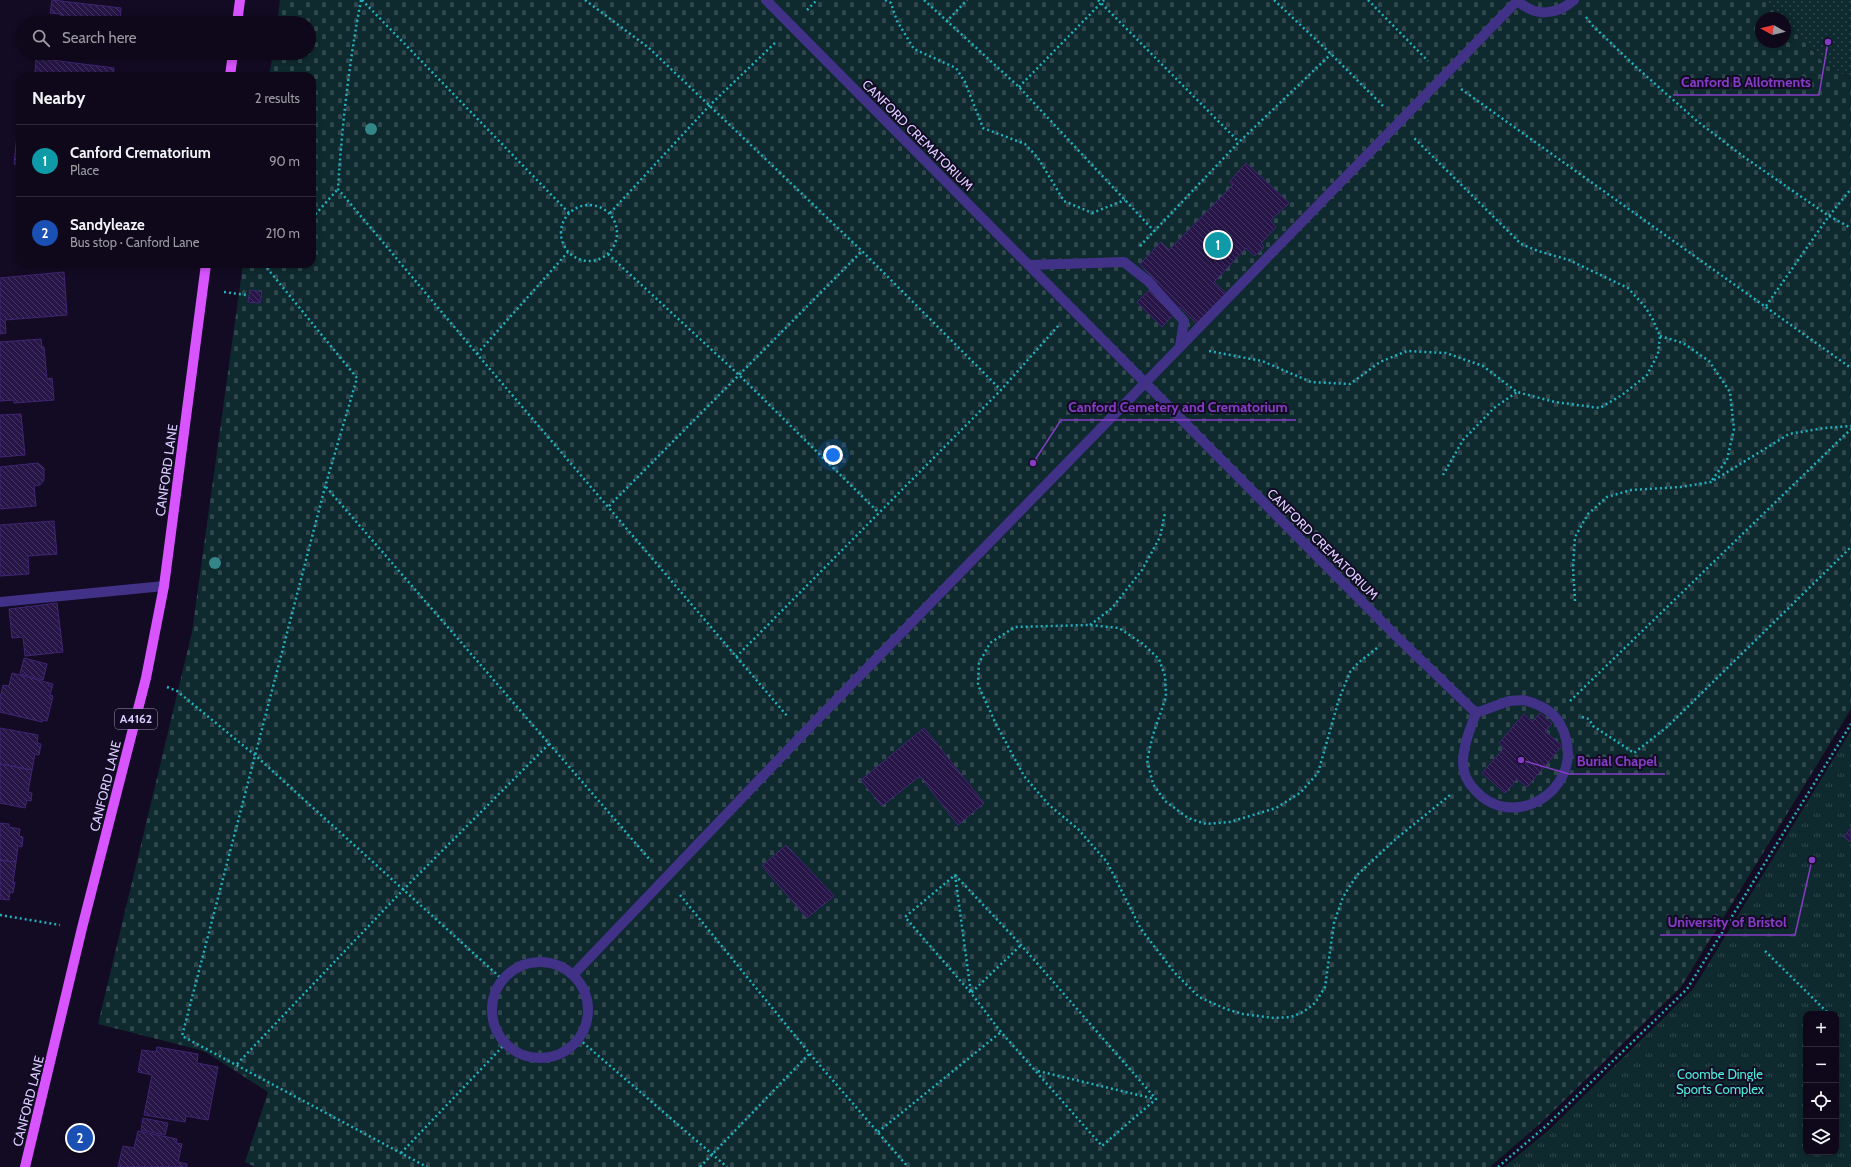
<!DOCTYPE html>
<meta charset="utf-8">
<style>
:root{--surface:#0e081a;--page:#171123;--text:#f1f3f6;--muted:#9b9aa2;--line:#2e2939;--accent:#00bcf8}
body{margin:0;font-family:Cabin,sans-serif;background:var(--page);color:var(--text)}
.controls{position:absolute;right:12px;bottom:12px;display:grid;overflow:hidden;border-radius:8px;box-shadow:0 2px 6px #0003}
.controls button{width:36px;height:36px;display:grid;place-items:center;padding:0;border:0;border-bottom:1px solid var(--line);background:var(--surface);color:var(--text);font:20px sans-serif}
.compass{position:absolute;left:1755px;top:12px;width:36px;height:36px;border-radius:50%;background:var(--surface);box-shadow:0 2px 6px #0003;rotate:278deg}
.you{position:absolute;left:833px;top:455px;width:14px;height:14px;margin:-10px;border:3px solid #fff;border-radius:50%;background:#1a73e8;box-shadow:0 0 0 6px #1a73e833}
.badge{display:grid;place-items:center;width:26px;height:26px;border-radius:50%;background:var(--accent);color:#fff;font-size:13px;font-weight:700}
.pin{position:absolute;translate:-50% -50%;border:2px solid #fff;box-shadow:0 1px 4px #0006}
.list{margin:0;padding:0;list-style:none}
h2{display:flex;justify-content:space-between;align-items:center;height:52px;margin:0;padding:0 16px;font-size:17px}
h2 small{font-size:13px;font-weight:400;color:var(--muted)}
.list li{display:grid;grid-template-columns:26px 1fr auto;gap:12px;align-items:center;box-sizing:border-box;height:72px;padding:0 16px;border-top:1px solid var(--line)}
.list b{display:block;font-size:15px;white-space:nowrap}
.list p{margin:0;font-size:13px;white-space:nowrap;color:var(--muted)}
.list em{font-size:13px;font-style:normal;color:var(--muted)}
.icon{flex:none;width:22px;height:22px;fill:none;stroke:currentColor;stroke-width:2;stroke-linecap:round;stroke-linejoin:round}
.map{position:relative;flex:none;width:1851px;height:1167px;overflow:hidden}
.search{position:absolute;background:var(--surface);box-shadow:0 2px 6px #0003;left:16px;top:16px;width:300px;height:44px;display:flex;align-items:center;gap:10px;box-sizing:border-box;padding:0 14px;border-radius:22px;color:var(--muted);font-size:15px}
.panel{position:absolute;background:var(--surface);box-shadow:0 2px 6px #0003;left:16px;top:72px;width:300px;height:196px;border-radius:12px}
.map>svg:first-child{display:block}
.cemetery{fill:url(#cemetery-stones)}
.park{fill:url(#park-tufts);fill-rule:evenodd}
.garden{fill:url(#garden-dots)}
.building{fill:url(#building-back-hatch);stroke:#402574}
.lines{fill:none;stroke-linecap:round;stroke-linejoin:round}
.path{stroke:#22b2bf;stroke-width:2.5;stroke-dasharray:2 3;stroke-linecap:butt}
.minor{stroke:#413187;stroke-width:10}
.major{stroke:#d854ff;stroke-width:10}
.tree{fill:#338688}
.labels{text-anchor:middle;stroke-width:4;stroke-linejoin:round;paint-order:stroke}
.shield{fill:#130b23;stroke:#9e93bd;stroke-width:1}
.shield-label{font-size:12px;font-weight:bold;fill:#dacdff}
.street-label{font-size:13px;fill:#dacdff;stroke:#130b23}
.park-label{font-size:13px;fill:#4debda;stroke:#130b23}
.leader{fill:none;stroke:#843cc5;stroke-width:1.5}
.callout-dot{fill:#843cc5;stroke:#130b23;stroke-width:1.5}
.callout-label{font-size:14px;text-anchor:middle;font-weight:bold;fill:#843cc5;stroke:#130b23;stroke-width:4;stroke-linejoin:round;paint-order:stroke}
</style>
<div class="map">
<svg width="1851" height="1167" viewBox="0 0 1851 1167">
<defs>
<pattern id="cemetery-stones" width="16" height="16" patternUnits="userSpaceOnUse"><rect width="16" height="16" fill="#0e2a2e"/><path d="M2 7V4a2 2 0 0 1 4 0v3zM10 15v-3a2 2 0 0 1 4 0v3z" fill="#30484d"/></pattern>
<pattern id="park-tufts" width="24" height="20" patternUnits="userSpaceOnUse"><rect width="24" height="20" fill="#0e2a2e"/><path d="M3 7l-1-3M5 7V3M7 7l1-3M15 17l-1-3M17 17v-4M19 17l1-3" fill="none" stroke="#30484d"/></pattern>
<pattern id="garden-dots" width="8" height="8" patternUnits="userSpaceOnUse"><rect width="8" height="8" fill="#0e2a2e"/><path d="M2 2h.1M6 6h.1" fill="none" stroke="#30484d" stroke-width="1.8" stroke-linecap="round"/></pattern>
<pattern id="building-back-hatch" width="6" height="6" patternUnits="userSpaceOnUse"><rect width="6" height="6" fill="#261546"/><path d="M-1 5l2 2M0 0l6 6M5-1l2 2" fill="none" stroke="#453662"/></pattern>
</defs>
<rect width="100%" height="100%" fill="#130b23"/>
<!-- cemetery -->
<path class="cemetery" d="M 280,0 L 1765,0 L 1782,18 L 1761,18 L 1761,42 L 1785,42 L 1785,21 L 1825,64 L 1851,79 L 1851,709 L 1681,987 L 1543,1121 L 1490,1167 L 255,1167 L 245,1162 L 268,1092 L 204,1051 L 98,1024 L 192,632 L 243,264 L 312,264 L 312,76 L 269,76 L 273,53 L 309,53 L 309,23 L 277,23 Z"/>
<!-- park -->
<path class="park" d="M 1851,730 L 1851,1167 L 1504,1167 L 1550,1129 L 1693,989 ZM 1806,1014 L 1836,1014 L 1836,1152 L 1806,1152 Z"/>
<!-- garden -->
<path class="garden" d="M 1765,0 L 1851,0 L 1851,79 L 1825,64 L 1785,21 L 1785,18 L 1782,18 Z"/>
<!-- building -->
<path class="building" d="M 52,0 L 121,8 L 120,23 L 60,23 L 61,14 L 50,13 Z
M 36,58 L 114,68 L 113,76 L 56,76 L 35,72 Z
M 18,125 L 20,125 L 20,165 L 14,164 Z
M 1246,163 L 1289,203 L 1270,221 L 1276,227 L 1261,243 L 1264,247 L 1255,256 L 1246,248 L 1214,282 L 1227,294 L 1197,324 L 1180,307 L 1162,327 L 1137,302 L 1157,283 L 1140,264 L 1161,242 L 1169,250 L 1233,185 L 1229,182 Z
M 19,201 L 20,201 L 20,260 L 18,260 Z
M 64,272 L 67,315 L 5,320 L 6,333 L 0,334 L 0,278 Z
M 250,290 L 262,292 L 260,303 L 248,302 Z
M 41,339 L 42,347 L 44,347 L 47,379 L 52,378 L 54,400 L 14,403 L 14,400 L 0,401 L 0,342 Z
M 21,414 L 25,455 L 0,457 L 0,415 Z
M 38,463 L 44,468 L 44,480 L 40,485 L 34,486 L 36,506 L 0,509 L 0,467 Z
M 54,521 L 57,554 L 28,556 L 29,574 L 0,576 L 0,525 Z
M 57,603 L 63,652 L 25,656 L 23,637 L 12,638 L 9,609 Z
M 24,658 L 47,664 L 43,680 L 20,674 Z
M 12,673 L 53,684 L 50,695 L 53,696 L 47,721 L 43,720 L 42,722 L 0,712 L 0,698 L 3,685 L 9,686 Z
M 1540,713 L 1552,724 L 1545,731 L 1562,746 L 1527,787 L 1517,779 L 1505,793 L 1482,773 L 1504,748 L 1499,743 L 1524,714 L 1532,722 Z
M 0,728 L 38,735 L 37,743 L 41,744 L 39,755 L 35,754 L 32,770 L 0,764 Z
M 924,728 L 984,803 L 958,825 L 920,776 L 882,806 L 861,780 Z
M 0,764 L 32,770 L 28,792 L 32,793 L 31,801 L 27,800 L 25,808 L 0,803 Z
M 0,823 L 9,824 L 9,827 L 20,829 L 19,836 L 23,837 L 22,847 L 18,846 L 16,862 L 0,860 Z
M 1851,828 L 1851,842 L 1844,837 Z
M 786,845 L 834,896 L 807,918 L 762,866 Z
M 0,860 L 16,862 L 13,882 L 15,882 L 13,893 L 10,892 L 9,900 L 0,899 Z
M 157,1047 L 198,1054 L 197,1063 L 218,1067 L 208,1120 L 186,1116 L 185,1122 L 144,1115 L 152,1075 L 138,1072 L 142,1050 L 156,1052 Z
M 143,1118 L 168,1123 L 165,1135 L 141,1130 Z
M 138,1131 L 177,1139 L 176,1143 L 182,1144 L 178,1162 L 187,1164 L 187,1167 L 118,1167 L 123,1146 L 134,1148 Z"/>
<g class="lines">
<!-- path -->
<path class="path" d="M 361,0 C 349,63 342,125 338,189 L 477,354 L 788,717
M 362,0 L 569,213
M 585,0 L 649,48 L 862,251 L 1001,390
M 885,0 L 891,3 L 897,21 L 914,49 L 956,68 L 965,82 L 983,128 L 1025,144 L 1038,158 L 1064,201 L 1092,213 L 1125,200
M 924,0 L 1019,87 L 1154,231
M 1098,0 L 1239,142
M 1274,0 L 1331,54 L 1384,107
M 1368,0 L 1428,61
M 807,10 L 817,0
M 1586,17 L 1593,26 L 1635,66 L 1697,121 L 1744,157 L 1829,216 L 1851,228
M 946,22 L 967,0
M 1019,87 L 1104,0
M 1461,89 L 1851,368
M561 233a28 28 0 1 1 56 0a28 28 0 1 1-56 0Z
M 610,213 L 710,105 L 776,42
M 312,218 L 338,189
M 1140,246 L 1239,142 L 1331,54
M 608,254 L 739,375 L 879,513
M 270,264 L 267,268 L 357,378 L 325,487 L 182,1036 L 427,1167
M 224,292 L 246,295
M 1766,306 L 1829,216 L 1851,189
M 1660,336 L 1683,343 L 1709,361 L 1730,392 L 1734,429 L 1727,460 L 1712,480
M 1209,351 L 1262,361 L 1311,382 L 1350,384 L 1380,362 L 1407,351 L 1446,353 L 1483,366 L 1517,392 L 1555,402 L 1600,408 L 1622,395 L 1647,375 L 1658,354 L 1660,336 L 1653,320 L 1646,308 L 1628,288 L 1569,260 L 1538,251 L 1521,244 L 1414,138
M 477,354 L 568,252
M 1443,475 L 1463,440 L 1494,408 L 1517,392
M 326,487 L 651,861
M 609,506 L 862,251
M 1575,601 L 1573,568 L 1575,537 L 1588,514 L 1607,497 L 1631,490 L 1681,487 L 1711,482 L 1789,434 L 1824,428 L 1851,426
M 1090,625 L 1112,608 L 1142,570 L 1160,537 L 1165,513
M 1377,648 L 1358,663 L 1350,672 L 1339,699 L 1318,773 L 1300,793 L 1276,808 L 1230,822 L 1206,824 L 1188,818 L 1165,801 L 1153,784 L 1147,760 L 1153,735 L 1166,697 L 1165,676 L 1159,659 L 1143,644 L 1119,628 L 1089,625 L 1015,627 L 990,643 L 979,663 L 978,685 L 996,724 L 1024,776 L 1049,805 L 1078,829 L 1107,862 L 1141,929 L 1174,972 L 1199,997 L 1226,1009 L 1243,1014 L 1274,1018 L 1291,1017 L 1303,1012 L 1315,1003 L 1325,987 L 1334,923 L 1343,897 L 1357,875 L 1397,838 L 1450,795
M 736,657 L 1001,390 L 1058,326
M 167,687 L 177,691 L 256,756 L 503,980
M 1570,701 L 1851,429
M 1582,717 L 1589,719 L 1593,726 L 1634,753 L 1667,727 L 1851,547
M 955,875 L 1021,945 L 1156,1099 L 1102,1146 L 1001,1032 L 971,993 L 905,917 Z
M 955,875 L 971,993 L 1021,945
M 680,895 L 810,1054 L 908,1167
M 0,915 L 60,925
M 1765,951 L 1827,1012
M 579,1039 L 727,1167
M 237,1064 L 403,890 L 549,744
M 1038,1071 L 1155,1099
M 878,1132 L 1001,1032
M 401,1153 L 506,1043
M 700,1167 L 809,1054
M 1498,1167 L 1546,1126 L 1687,989 L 1851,724"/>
<!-- minor -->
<path class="minor" d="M 766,0 L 1396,636 L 1476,713
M 1517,0 C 1534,17 1556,16 1574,0
M 1029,265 L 1124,262 L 1148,281 L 1184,321 L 1180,346
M 0,602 L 164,586
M 1524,700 C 1546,706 1560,715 1566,739 C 1580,792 1512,832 1475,790 C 1467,782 1463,774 1463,763 C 1463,746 1470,729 1476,713 L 1509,701 Z
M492 1010a48 48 0 1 1 96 0a48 48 0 1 1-96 0Z
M 573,975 L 803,734 L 1517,1"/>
<!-- major -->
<path class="major" d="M 237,23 L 240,0
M 230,76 L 233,53
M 25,1167 L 82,928 L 146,678 L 164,586 L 206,264"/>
</g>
<!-- trees -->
<g class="tree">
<circle cx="371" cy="129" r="6"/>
<circle cx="215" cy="563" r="6"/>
</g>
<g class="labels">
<!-- shield labels -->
<rect class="shield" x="115" y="709" width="42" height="20" rx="3"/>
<g class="shield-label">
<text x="136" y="723">A4162</text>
</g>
<!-- street labels -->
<g class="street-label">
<text transform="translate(918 135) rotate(45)" y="5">CANFORD CREMATORIUM</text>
<text transform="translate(166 470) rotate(-82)" y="5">CANFORD LANE</text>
<text transform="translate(1323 544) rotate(45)" y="5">CANFORD CREMATORIUM</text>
<text transform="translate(105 786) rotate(-76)" y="5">CANFORD LANE</text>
<text transform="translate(28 1101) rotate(-76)" y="5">CANFORD LANE</text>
</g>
<!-- park labels -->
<g class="park-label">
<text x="1720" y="1079">Coombe Dingle<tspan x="1720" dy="15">Sports Complex</tspan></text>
</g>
</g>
<!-- callouts -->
<path class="leader" d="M1828 42L1819 95H1673M1033 463L1061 420H1296M1521 760L1569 774H1665M1812 860L1795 935H1660"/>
<g class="callout-dot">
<circle cx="1828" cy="42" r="4"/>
<circle cx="1033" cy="463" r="4"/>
<circle cx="1521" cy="760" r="4"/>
<circle cx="1812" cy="860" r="4"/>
</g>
<g class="callout-label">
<text x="1746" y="87">Canford B Allotments</text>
<text x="1178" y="412">Canford Cemetery and Crematorium</text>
<text x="1617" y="766">Burial Chapel</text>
<text x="1727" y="927">University of Bristol</text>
</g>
</svg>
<div class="controls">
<button>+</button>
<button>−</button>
<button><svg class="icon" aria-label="locate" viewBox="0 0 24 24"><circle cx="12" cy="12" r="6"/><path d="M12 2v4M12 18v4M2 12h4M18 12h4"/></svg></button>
<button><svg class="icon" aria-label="layers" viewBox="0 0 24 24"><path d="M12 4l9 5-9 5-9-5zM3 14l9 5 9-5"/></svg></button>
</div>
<svg class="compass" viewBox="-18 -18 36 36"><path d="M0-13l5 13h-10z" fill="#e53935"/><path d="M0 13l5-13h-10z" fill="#9b9aa2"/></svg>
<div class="you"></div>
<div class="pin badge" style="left:1218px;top:245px;background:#0f9aa8">1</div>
<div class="pin badge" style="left:80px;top:1138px;background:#1a4fb4">2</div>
<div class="search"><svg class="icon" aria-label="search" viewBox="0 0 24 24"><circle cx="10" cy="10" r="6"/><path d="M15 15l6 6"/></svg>Search here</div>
<section class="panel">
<h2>Nearby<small>2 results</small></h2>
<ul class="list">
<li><span class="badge" style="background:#0f9aa8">1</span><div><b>Canford Crematorium</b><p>Place</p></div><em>90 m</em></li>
<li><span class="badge" style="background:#1a4fb4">2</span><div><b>Sandyleaze</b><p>Bus stop · Canford Lane</p></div><em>210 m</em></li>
</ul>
</section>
</div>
